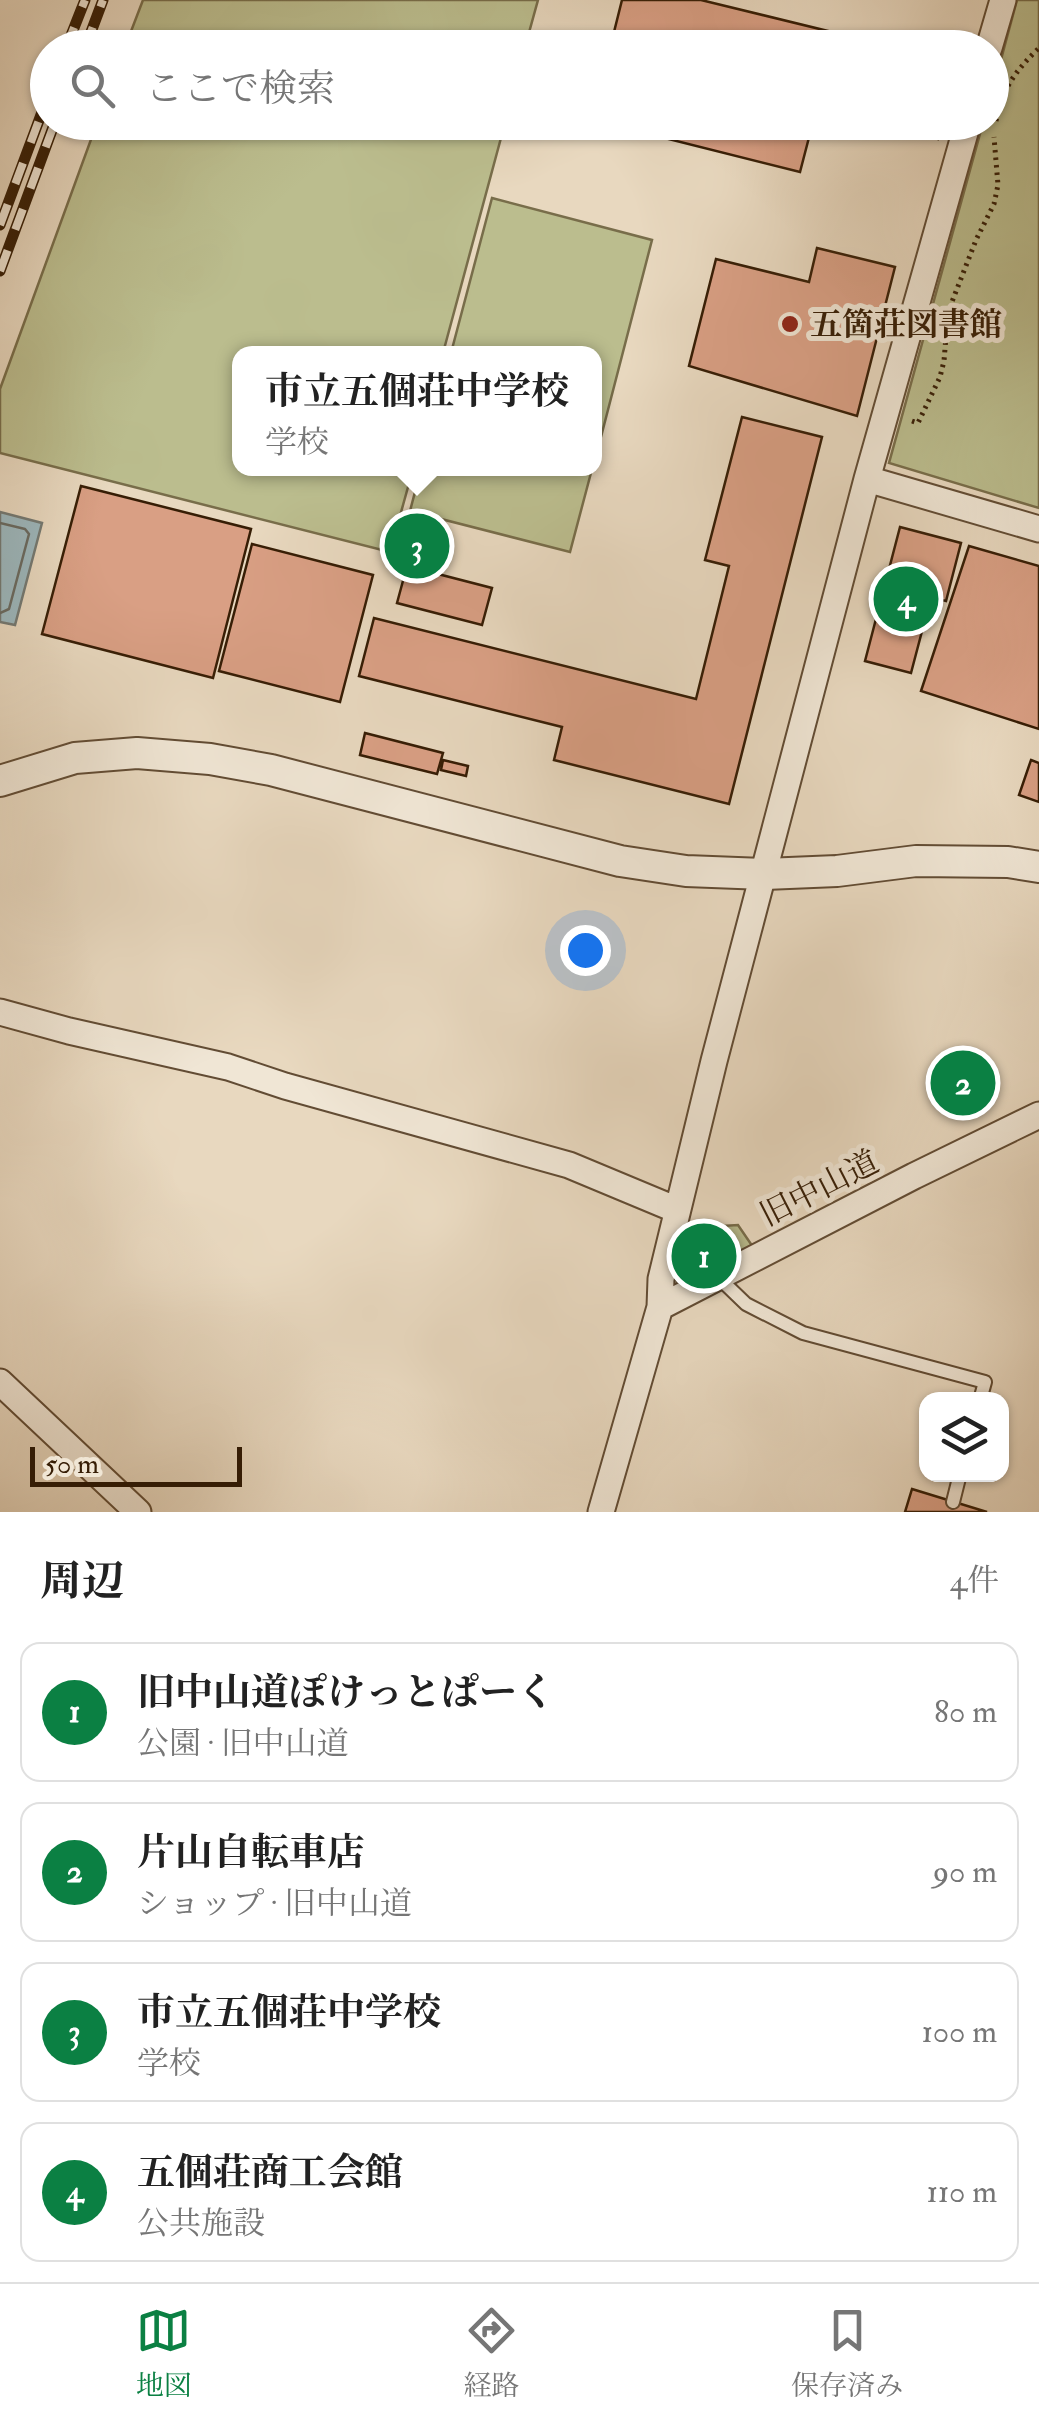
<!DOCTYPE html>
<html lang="ja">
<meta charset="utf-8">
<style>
:root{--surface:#fff;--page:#f2f2f2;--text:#222;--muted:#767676;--line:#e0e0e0;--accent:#0b8043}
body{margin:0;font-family:"IM FELL Double Pica","Noto Serif JP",serif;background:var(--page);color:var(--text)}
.controls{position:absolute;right:30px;bottom:30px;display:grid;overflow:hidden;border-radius:20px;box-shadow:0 2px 8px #0004}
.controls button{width:90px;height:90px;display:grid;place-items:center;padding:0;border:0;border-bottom:2px solid var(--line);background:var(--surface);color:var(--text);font:50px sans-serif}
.scale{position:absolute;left:30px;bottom:25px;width:212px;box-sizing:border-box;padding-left:10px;border:5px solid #361d05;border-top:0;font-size:28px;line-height:35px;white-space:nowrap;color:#361d05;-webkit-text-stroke:8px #f0e6d5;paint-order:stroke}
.you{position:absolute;left:585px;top:950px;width:35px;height:35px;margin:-25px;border:8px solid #fff;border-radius:50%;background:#1a73e8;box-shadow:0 0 0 15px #1a73e833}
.badge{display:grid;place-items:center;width:65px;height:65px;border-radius:50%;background:var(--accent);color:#fff;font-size:32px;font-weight:700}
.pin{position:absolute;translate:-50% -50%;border:5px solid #fff;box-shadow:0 2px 10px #0006}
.popup{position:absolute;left:232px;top:346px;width:370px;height:130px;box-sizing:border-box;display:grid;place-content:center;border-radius:20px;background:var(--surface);filter:drop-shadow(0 2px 8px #0005);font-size:32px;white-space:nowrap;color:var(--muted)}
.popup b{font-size:38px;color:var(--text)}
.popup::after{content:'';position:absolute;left:50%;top:100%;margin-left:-20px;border:20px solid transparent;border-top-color:var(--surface)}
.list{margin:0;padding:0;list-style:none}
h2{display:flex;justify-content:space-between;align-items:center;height:130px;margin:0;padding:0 40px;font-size:42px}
h2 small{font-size:32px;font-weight:400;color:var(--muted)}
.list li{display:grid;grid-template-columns:65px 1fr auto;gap:30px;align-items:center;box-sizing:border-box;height:140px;margin:0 20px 20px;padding:0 20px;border:2px solid var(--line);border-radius:20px}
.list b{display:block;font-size:38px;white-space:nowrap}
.list p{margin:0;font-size:32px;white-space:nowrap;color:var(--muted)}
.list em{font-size:32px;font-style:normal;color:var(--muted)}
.icon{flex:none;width:55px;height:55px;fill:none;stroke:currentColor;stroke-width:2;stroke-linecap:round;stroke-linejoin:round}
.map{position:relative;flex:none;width:1039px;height:1512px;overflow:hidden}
.search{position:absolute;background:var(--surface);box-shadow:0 2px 8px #0004;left:30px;right:30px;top:30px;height:110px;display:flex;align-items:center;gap:25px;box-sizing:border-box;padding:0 35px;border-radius:55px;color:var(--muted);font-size:38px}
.sheet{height:770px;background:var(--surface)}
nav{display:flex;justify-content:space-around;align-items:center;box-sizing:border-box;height:140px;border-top:2px solid var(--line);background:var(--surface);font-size:28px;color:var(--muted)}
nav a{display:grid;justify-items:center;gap:5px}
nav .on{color:var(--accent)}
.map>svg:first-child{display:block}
.green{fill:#bbbd8e;stroke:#786d4a;stroke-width:2.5}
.water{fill:#9cb7bd;stroke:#737973;stroke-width:2.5}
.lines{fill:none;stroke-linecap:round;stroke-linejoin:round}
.shore{stroke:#696a61;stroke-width:2.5}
.building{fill:#d99f84;stroke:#361d05;stroke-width:2.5}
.service-casing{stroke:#624c34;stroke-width:16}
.minor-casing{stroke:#624c34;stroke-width:29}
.tertiary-casing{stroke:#624c34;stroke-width:34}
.path{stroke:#361d05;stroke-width:5;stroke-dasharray:2.5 5;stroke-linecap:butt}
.service{stroke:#f0e6d5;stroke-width:12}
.minor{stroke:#f0e6d5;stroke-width:25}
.tertiary{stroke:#f0e6d5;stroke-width:30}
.rail-casing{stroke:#361d05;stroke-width:11}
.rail{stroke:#f0e6d5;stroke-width:8;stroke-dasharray:22;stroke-linecap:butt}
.poi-dot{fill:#8f2418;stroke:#f0e6d5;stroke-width:4}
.labels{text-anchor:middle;stroke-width:10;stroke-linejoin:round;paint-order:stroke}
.poi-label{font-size:32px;font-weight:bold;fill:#361d05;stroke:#f0e6d5;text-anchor:start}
.street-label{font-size:32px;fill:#361d05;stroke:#f0e6d5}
</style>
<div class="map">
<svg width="1039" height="1512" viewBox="0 0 1039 1512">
<rect width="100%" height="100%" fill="#e8d8bf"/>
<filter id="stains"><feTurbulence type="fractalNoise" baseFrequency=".002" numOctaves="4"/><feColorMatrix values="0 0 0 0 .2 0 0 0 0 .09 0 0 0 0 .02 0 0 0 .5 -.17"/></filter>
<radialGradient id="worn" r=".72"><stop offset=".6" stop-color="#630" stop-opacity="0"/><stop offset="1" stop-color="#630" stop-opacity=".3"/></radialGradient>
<!-- green -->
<path class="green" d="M 143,0 L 538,0 L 525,47 L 125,47 Z
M 1017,0 L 1039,0 L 1039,508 L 889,463 L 983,123 L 992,122 L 992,93 Z
M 97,123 L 505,123 L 443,353 L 240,354 L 240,468 L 413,469 L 390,552 L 0,453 L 0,389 Z
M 492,198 L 652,240 L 595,460 L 594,354 L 451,353 Z
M 421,469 L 421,468 L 592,469 L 570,552 L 410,511 Z
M 682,1222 L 705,1227 L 738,1225 L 753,1247 L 679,1283 L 669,1274 Z"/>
<!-- water -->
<path class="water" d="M 0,512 L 42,523 L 15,625 L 0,622 Z"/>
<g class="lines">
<!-- shore -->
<path class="shore" d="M 0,523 L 25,529 L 29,534 L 9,609 L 0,613"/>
</g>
<!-- building -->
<path class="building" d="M 622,0 L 701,0 L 836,33 L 832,48 L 610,48 Z
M 601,122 L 813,122 L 800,172 Z
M 856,122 L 941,122 L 938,139 Z
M 817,248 L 895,267 L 857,416 L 689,366 L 716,259 L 809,282 Z
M 742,417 L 822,437 L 729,804 L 554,760 L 562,727 L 359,676 L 374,618 L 696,699 L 729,566 L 705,560 Z
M 81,486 L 251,529 L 213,678 L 42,634 Z
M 900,527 L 961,543 L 946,601 L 931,597 L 911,673 L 865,661 Z
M 252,544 L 373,575 L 340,702 L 219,671 Z
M 969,546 L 1039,566 L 1039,729 L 921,691 Z
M 407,566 L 492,588 L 482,625 L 397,603 Z
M 365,733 L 443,753 L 437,774 L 360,755 Z
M 443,760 L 468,766 L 466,776 L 441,770 Z
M 1031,760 L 1039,763 L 1039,802 L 1019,795 Z
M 912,1489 L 987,1512 L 905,1512 Z"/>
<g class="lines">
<!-- service casing -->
<g class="service-casing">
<path id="service" d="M 717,1276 L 746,1304 L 803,1333 L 985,1382 L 980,1400
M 953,1502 L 960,1474"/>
</g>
<!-- minor casing -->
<g class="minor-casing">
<path id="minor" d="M 989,48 L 1003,0
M 867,479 L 1039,529
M 0,1012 L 69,1031 L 228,1067 L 285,1086 L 569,1165 L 677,1210
M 660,1307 L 661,1279 L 714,1061 L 867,479 L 968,122
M 0,1382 L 138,1512
M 601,1512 L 660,1307 L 914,1176 L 1039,1115"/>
</g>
<!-- tertiary casing -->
<g class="tertiary-casing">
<path id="tertiary" d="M 0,781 L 75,758 L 137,753 L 210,759 L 271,770 L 620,861 L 686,871 L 765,874 L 837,871 L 916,861 L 1008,862 L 1039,867"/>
</g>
<!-- path -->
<path class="path" d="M 996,121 C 1001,90 1017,69 1039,48
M 912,421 L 918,423 L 940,377 L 944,361 L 948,312 L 976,240 L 994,204 L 998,185 L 994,137"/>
<!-- service -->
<use href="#service" class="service"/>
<!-- minor -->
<use href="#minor" class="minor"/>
<!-- tertiary -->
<use href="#tertiary" class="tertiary"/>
<!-- rail casing -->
<g class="rail-casing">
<path id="rail" d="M 66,48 L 85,0
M 85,48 L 103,0
M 0,225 L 48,96
M 0,271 L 55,122"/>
</g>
<!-- rail -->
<use href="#rail" class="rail"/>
</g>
<!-- markers -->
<circle class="poi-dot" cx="790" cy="324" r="10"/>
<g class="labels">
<!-- poi labels -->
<g class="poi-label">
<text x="810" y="335">五箇荘図書館</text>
</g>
<!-- street labels -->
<g class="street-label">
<text transform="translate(819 1188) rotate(-27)" y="11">旧中山道</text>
</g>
</g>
<rect width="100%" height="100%" filter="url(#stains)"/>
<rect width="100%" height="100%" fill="url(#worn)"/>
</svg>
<div class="controls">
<button><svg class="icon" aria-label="layers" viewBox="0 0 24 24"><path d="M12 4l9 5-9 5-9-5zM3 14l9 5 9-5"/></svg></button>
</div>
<div class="scale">50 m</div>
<div class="you"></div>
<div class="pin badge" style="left:704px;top:1256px">1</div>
<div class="pin badge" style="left:963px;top:1083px">2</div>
<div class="pin badge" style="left:417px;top:546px">3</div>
<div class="popup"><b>市立五個荘中学校</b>学校</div>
<div class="pin badge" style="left:906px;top:599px">4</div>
<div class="search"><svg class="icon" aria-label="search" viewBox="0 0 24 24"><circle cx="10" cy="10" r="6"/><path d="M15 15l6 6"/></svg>ここで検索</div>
</div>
<section class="sheet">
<h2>周辺<small>4件</small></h2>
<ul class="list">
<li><span class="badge">1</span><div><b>旧中山道ぽけっとぱーく</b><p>公園 · 旧中山道</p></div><em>80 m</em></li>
<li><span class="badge">2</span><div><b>片山自転車店</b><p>ショップ · 旧中山道</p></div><em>90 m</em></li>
<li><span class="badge">3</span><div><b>市立五個荘中学校</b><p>学校</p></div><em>100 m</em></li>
<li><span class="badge">4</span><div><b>五個荘商工会館</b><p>公共施設</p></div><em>110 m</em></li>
</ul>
</section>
<nav>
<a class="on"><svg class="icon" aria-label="map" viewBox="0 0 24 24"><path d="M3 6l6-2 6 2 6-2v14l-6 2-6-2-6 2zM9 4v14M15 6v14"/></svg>地図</a>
<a><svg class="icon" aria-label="directions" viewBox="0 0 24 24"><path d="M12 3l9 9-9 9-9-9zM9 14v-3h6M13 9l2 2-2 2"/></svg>経路</a>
<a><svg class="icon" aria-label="saved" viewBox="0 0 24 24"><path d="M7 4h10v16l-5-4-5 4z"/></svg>保存済み</a>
</nav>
